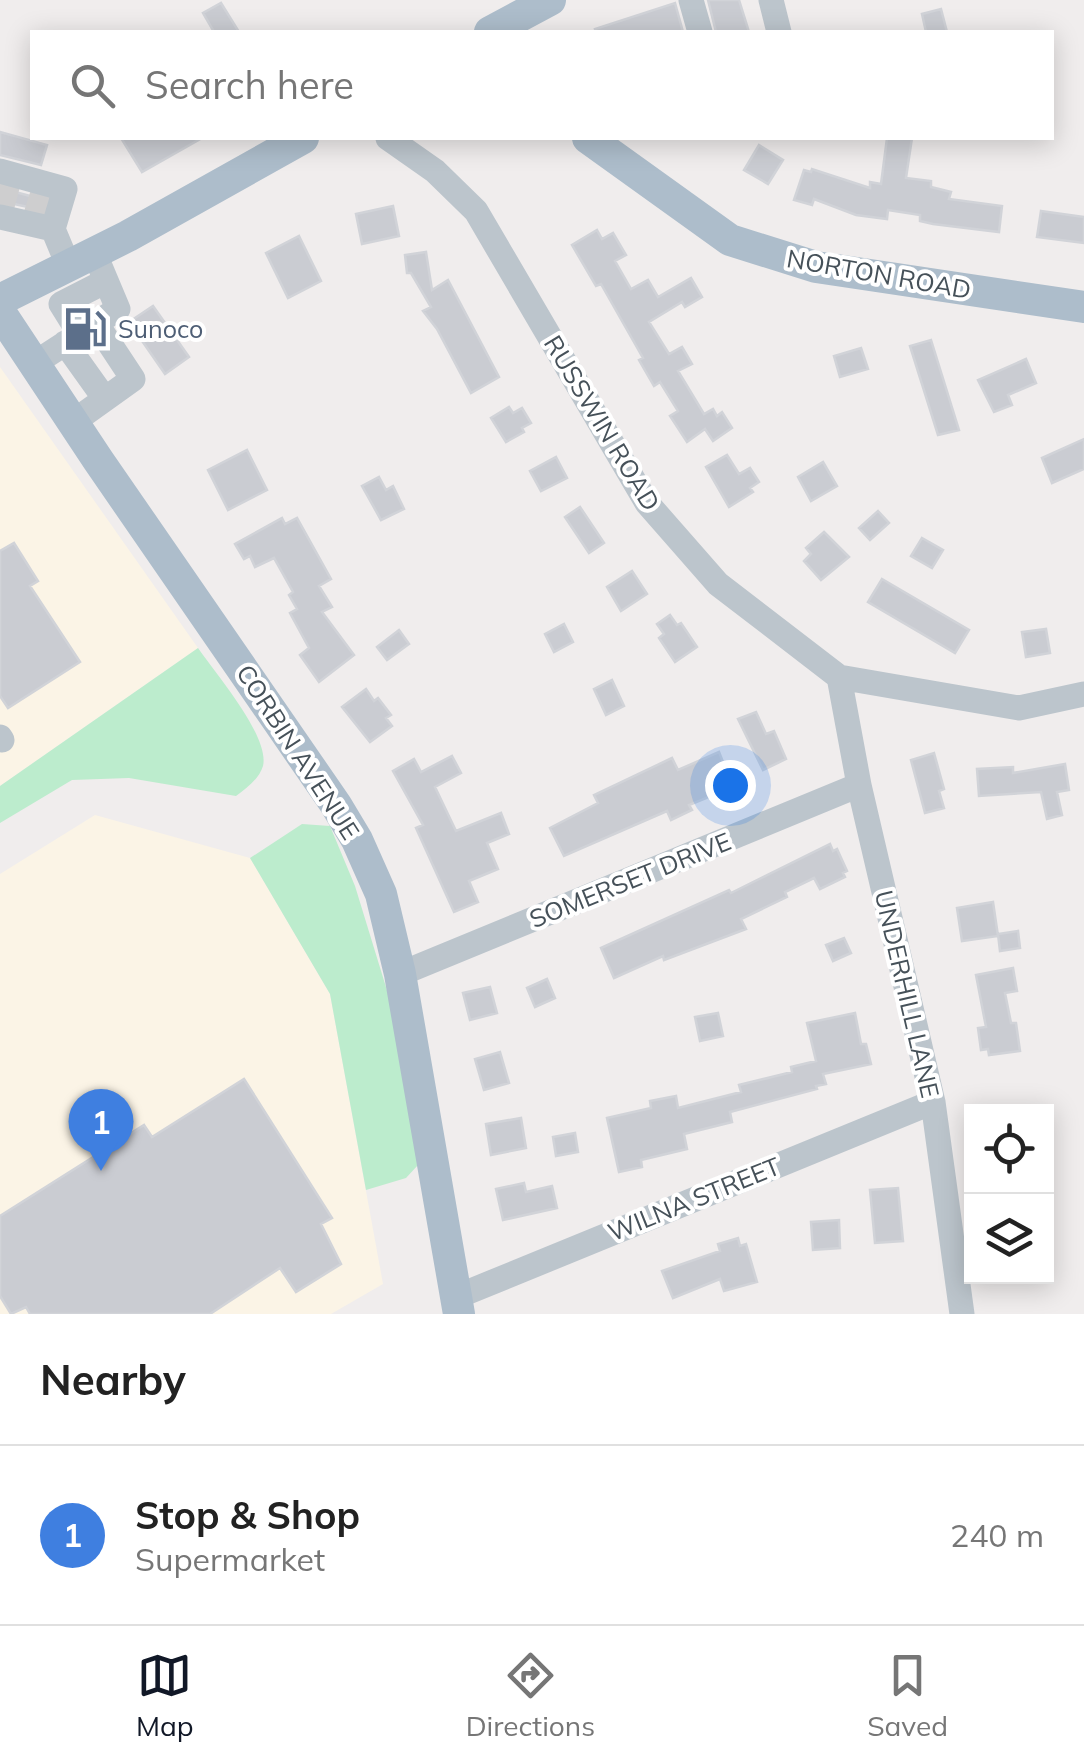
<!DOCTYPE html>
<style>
:root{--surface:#fff;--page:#f2f2f2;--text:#222;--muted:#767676;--line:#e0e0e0;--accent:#111827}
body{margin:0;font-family:Mulish,sans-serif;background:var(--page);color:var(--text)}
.controls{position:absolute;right:30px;bottom:30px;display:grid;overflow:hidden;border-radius:0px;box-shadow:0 5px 25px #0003}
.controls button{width:90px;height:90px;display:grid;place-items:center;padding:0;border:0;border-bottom:2px solid var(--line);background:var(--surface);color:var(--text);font:50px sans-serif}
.you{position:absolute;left:730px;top:785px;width:35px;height:35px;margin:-25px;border:8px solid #fff;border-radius:50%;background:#1a73e8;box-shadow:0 0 0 15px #1a73e833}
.badge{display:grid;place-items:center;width:65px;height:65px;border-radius:50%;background:var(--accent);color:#fff;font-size:32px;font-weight:700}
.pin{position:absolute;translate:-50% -82px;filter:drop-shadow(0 2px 5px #0008)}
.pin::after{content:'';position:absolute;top:52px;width:35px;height:30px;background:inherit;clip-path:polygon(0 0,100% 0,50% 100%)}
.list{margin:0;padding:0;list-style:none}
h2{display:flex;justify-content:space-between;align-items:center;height:130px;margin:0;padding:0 40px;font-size:42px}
h2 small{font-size:32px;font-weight:400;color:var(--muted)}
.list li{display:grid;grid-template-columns:65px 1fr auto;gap:30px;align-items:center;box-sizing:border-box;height:180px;padding:0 40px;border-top:2px solid var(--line)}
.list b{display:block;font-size:38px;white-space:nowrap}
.list p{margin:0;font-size:32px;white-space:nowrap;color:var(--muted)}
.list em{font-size:32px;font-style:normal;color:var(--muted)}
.icon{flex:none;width:55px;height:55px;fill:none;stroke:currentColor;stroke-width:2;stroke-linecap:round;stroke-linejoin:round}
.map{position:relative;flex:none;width:1084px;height:1314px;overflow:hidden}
.search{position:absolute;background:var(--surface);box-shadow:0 5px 25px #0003;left:30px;right:30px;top:30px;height:110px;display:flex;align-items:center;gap:25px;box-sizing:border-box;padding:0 35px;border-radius:0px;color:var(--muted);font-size:38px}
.sheet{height:310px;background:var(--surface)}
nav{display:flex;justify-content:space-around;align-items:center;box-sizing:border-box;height:140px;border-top:2px solid var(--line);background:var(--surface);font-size:28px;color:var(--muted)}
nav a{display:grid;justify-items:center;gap:5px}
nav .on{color:var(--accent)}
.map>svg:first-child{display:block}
.commercial{fill:#fbf4e6}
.green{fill:#bceccd}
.building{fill:#caccd2;stroke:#d1d3d8;stroke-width:2.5}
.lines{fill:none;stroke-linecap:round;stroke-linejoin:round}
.minor-tunnel{stroke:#cececf;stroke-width:25;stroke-dasharray:25 12;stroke-linecap:butt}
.minor{stroke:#bcc5cc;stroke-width:25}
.major{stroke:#adbdcb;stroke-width:32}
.labels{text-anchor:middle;stroke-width:8;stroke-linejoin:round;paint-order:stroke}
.street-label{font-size:25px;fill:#465159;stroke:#fff}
.service-label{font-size:25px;fill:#4e5e75;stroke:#fff;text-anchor:start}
</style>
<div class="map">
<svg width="1084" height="1314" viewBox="0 0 1084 1314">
<rect width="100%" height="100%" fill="#f0eded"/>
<!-- commercial -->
<path class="commercial" d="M 0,367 L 198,648 L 0,786 Z
M 95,815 L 250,858 L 330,994 L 383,1284 L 331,1314 L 0,1314 L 0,874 Z"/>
<!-- green -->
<path class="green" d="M 198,648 C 215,673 270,736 263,766 C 259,779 247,788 236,796 L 129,778 L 72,780 L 0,823 L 0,786 Z
M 302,824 L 330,826 L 355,886 L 397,1023 L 418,1165 L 406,1178 L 366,1190 L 330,994 L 250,858 Z"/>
<!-- building -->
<path class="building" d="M 708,0 L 739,0 L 749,32 L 716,32 Z
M 221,3 L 239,32 L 214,32 L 203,13 Z
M 675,3 L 683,32 L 596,32 L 595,29 Z
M 941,9 L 947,32 L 926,32 L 922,14 Z
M 0,132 L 47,145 L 41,165 L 0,155 Z
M 121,138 L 202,138 L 142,172 Z
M 887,138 L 912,138 L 906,178 L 931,181 L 931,187 L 951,192 L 949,199 L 1002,206 L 999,232 L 933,224 L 920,221 L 920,215 L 888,210 L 887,219 L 856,215 L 814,199 L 812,205 L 794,200 L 804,170 L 811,172 L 812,169 L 870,188 L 870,182 L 881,184 Z
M 759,145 L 783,160 L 768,184 L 744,170 Z
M 0,188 L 45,200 L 42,210 L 0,201 Z
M 393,206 L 399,236 L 362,244 L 356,214 Z
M 1041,211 L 1084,217 L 1084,243 L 1037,237 Z
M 597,230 L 602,239 L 613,233 L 626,255 L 615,261 L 631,289 L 648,280 L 658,297 L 691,278 L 702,297 L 685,307 L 682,302 L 649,322 L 669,354 L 682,347 L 692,364 L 678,371 L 704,414 L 713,409 L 717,416 L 722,412 L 732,428 L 713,441 L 705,429 L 687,442 L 670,416 L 678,411 L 660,382 L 654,386 L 639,360 L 643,358 L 601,284 L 596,286 L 572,245 Z
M 299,236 L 321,281 L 288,298 L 266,253 Z
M 426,252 L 432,290 L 448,280 L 499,377 L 471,393 L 437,329 L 423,311 L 431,307 L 411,273 L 407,273 L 405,255 Z
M 153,306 L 189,357 L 165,374 L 129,322 Z
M 931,340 L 959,430 L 938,435 L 910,346 Z
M 861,348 L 868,369 L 840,377 L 834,356 Z
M 1026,359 L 1036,383 L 1008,395 L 1012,405 L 994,412 L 978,380 Z
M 509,407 L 513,413 L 522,408 L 531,423 L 522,428 L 524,432 L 506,442 L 491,418 Z
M 1084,439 L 1084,469 L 1052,483 L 1042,458 Z
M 247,450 L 267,490 L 228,510 L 208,470 Z
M 727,455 L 739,474 L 750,468 L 759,482 L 750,488 L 753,492 L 729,507 L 706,467 Z
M 556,457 L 567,478 L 541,491 L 530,471 Z
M 823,462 L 837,486 L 811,501 L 798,477 Z
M 379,477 L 386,490 L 393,486 L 404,509 L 381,520 L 362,486 Z
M 580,507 L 604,543 L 589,553 L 565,517 Z
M 878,511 L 889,523 L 870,540 L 859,528 Z
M 282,518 L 285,524 L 297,518 L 331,579 L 319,586 L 332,607 L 322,612 L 354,655 L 319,682 L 300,655 L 309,648 L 290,613 L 297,609 L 289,595 L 293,592 L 274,558 L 255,567 L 250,556 L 244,559 L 235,544 Z
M 824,532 L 849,557 L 821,580 L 804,561 L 811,554 L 806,548 Z
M 922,538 L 943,550 L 932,568 L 911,556 Z
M 14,543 L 38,581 L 30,586 L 80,662 L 8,708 L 0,696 L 0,551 Z
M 632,571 L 647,594 L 621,611 L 607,587 Z
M 882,579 L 969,630 L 955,653 L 868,602 Z
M 670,615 L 677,625 L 681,623 L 697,647 L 675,662 L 659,638 L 664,634 L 657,624 Z
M 564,624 L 573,642 L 554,652 L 545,634 Z
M 1046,629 L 1050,653 L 1026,657 L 1022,632 Z
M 399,630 L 409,644 L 387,660 L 377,647 Z
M 612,680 L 624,706 L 606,715 L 594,689 Z
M 366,689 L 374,701 L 378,698 L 391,715 L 386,718 L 392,726 L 370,742 L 342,707 Z
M 756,712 L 766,734 L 774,731 L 786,759 L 763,770 L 738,719 Z
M 719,752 L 733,787 L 689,805 L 692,810 L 671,820 L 667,811 L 564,856 L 550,828 L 598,803 L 594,795 L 672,758 L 678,770 Z
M 934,753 L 944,789 L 939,791 L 944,808 L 925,813 L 911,760 Z
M 452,756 L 461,773 L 435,787 L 456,831 L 501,813 L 509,834 L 487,843 L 498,869 L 469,881 L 478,902 L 454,912 L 416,828 L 423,825 L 393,771 L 414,759 L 421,772 Z
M 1065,764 L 1069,790 L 1057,792 L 1062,815 L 1047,819 L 1041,792 L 979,796 L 977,769 L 1013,767 L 1013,773 Z
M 830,844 L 833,851 L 837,849 L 847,871 L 843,873 L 845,877 L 820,889 L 814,878 L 785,892 L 787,897 L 741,919 L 746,929 L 664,960 L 663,956 L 614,978 L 601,948 L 729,890 L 731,893 Z
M 993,902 L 998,936 L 962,941 L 957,908 Z
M 1018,931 L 1020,948 L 1000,951 L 998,934 Z
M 844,938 L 851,953 L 833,961 L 826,945 Z
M 1013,968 L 1017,991 L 1005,993 L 1011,1023 L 1016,1023 L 1020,1051 L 989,1055 L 988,1049 L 981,1050 L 978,1028 L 986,1027 L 976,975 Z
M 547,979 L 555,998 L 535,1007 L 527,988 Z
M 490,987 L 497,1013 L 470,1020 L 463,993 Z
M 718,1013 L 723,1036 L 700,1041 L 695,1017 Z
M 855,1013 L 861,1044 L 866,1044 L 871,1064 L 823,1074 L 826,1084 L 816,1086 L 817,1089 L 730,1112 L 732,1122 L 684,1134 L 687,1149 L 641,1160 L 642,1167 L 619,1172 L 607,1118 L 651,1108 L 650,1101 L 676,1096 L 678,1108 L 741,1092 L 739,1085 L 792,1072 L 791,1067 L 816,1061 L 807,1023 Z
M 500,1052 L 509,1083 L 484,1090 L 475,1059 Z
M 244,1079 L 332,1218 L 321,1224 L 341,1264 L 296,1292 L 280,1268 L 210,1314 L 30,1314 L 26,1307 L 11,1314 L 0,1296 L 0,1216 L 144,1125 L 152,1137 Z
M 521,1118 L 526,1148 L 491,1155 L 486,1124 Z
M 575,1133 L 578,1152 L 556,1156 L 553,1137 Z
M 524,1183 L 526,1192 L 552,1186 L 557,1208 L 503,1220 L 496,1189 Z
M 898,1188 L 903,1241 L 875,1243 L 870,1190 Z
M 839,1220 L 840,1248 L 813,1250 L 811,1222 Z
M 738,1238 L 740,1246 L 746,1244 L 757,1282 L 724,1291 L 720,1279 L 673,1298 L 662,1271 L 720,1251 L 718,1244 Z"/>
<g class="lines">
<!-- minor-tunnel -->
<path class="minor-tunnel" d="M 2,206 L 8,183
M 36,215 L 43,193"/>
<!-- minor -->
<path class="minor" d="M 691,0 L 700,32
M 771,0 L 779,32
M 388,138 L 435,171 L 476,211 L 647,503 L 718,584 L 839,677 L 1019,708 L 1084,694
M 0,171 L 65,189 L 53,229 L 68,265
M 0,217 L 53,229
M 79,333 L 61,304 L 106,281
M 65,343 L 105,399
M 35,363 L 118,309 L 94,252
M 73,422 L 133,379 L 96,323
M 839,677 L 859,785 L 933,1102 L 962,1314
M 0,737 L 2,740
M 400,974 L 859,785
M 456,1297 L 933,1102"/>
<!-- major -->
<path class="major" d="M 490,32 L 550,0
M 588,138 L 730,240 L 816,267 L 1084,307
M 0,300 L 128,236 L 303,138
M 0,312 L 98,460 L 336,805 L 357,840 L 381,894 L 400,974 L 459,1314"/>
</g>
<!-- icons -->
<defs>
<g id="fuel-bare" transform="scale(3.45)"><path d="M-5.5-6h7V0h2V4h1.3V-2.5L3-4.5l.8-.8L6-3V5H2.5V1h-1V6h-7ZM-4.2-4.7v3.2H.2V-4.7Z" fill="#5c6f8a" stroke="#fff" stroke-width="2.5" paint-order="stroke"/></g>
</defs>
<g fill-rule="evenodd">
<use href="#fuel-bare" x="85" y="329"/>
</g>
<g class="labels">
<!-- street labels -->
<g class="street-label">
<text transform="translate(879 274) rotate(10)" y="9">NORTON ROAD</text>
<text transform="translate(602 423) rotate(59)" y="9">RUSSWIN ROAD</text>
<text transform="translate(298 752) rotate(57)" y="9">CORBIN AVENUE</text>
<text transform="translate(630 880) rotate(-22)" y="9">SOMERSET DRIVE</text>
<text transform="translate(907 994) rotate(77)" y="9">UNDERHILL LANE</text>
<text transform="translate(694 1199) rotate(-22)" y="9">WILNA STREET</text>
</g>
<!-- service labels -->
<g class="service-label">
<text x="118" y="338">Sunoco</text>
</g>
</g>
</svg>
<div class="controls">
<button><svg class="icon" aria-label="locate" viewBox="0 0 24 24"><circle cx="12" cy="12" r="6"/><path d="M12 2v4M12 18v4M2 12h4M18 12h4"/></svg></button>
<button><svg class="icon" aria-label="layers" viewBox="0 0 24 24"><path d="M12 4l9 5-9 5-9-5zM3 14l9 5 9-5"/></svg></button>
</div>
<div class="you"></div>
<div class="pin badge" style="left:101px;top:1171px;background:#3f7fe0">1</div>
<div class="search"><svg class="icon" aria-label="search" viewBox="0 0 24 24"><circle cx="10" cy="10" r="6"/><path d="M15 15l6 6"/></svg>Search here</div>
</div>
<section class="sheet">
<h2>Nearby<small></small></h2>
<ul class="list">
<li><span class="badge" style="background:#3f7fe0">1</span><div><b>Stop &amp; Shop</b><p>Supermarket</p></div><em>240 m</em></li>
</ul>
</section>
<nav>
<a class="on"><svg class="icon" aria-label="map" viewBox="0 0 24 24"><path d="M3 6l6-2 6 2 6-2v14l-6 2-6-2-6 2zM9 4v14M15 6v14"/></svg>Map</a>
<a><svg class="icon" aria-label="directions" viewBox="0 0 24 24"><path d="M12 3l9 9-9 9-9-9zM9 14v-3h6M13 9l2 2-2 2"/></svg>Directions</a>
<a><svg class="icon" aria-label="saved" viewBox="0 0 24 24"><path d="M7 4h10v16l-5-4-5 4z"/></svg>Saved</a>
</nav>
